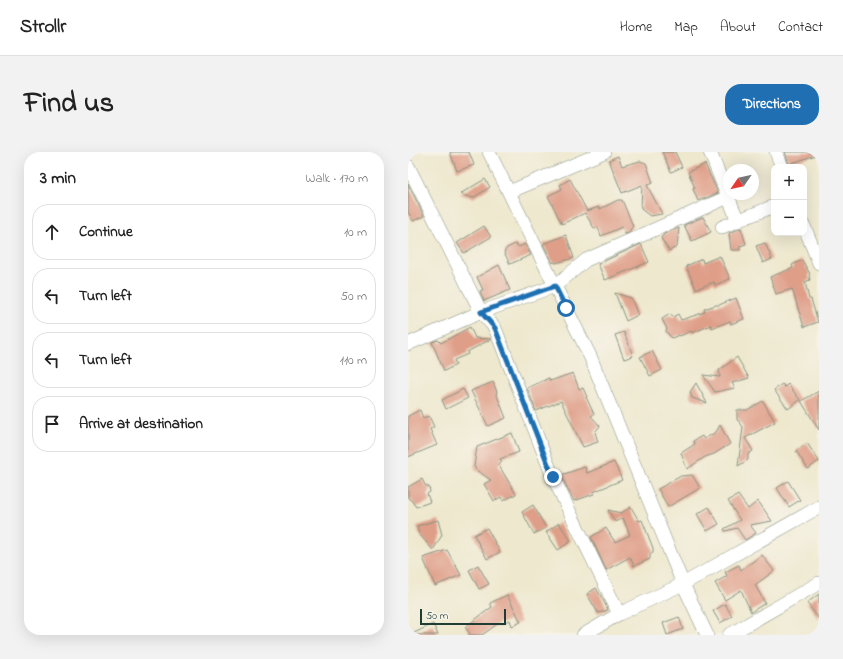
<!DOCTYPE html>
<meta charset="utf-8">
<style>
:root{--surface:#fff;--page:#f2f2f2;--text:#222;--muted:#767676;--line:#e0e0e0;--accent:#1f6fb2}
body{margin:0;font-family:"Indie Flower",sans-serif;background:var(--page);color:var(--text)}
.controls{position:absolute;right:12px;top:12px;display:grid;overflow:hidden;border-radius:8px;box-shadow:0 4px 16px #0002}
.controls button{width:36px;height:36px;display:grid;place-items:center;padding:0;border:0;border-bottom:1px solid var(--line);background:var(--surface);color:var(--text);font:20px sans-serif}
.compass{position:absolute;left:315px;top:12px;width:36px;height:36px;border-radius:50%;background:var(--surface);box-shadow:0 4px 16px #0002;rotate:236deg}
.scale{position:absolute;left:12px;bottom:10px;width:86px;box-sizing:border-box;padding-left:4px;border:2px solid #1f3d34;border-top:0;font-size:11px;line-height:14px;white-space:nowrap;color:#1f3d34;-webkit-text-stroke:3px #f7f3e8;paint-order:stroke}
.stop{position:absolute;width:12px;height:12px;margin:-9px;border:3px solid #1f6fb2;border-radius:50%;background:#fff}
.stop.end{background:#1f6fb2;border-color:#fff;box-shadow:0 1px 4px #0008}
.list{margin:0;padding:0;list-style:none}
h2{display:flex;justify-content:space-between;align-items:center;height:52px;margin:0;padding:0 16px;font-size:17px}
h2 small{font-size:13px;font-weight:400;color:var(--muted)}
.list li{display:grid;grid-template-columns:26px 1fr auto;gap:12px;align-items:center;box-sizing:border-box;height:56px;margin:0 8px 8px;padding:0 8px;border:1px solid var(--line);border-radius:16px}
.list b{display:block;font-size:15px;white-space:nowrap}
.list em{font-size:13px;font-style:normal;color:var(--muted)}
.icon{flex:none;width:22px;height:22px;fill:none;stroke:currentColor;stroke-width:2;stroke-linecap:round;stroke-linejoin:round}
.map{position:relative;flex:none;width:411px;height:483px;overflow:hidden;border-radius:16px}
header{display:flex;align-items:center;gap:24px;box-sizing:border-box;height:56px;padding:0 20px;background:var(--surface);border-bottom:1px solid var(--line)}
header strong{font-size:19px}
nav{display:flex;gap:22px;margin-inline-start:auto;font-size:14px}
.intro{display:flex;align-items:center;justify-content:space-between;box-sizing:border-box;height:96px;padding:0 24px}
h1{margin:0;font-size:28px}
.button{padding:10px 18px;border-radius:16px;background:var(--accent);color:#fff;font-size:14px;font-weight:700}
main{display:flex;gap:24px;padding:0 24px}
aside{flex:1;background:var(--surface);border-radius:16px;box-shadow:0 4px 16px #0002}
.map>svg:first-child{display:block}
.building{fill:#df9e88}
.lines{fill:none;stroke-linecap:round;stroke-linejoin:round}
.minor-casing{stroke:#869281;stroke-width:14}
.minor{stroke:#fff;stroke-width:13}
.route{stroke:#1f6fb2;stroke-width:5}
</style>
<header>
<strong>Strollr</strong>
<nav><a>Home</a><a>Map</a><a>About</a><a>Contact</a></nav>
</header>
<div class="intro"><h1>Find us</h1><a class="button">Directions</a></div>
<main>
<aside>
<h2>3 min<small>Walk · 170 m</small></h2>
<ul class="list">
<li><svg class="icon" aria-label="ahead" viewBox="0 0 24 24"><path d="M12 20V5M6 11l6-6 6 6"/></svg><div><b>Continue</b></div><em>10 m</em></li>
<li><svg class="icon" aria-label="left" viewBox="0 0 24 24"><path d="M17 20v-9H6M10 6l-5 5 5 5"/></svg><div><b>Turn left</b></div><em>50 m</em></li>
<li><svg class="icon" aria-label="left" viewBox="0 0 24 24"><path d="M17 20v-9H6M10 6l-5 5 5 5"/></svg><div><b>Turn left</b></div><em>110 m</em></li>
<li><svg class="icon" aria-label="arrive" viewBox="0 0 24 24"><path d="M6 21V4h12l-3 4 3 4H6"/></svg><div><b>Arrive at destination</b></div></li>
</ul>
</aside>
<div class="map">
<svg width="411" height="483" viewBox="0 0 411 483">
<rect width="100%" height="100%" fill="#f7f3e8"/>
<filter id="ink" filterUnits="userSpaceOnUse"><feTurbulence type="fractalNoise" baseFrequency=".025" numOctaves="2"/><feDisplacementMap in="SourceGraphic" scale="8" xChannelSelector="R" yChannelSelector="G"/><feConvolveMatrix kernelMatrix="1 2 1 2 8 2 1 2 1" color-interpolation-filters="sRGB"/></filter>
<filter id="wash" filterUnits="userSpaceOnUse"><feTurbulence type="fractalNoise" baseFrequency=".012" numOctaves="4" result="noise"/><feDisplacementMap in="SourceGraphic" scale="16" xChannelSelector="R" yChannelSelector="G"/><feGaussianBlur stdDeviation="0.9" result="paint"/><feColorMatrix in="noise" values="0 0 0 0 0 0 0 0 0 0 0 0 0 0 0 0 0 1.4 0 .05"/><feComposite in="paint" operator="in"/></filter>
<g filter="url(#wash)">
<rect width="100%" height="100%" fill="#eee8ce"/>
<g id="blocks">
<!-- building -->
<path class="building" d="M 42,0 L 61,0 L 66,13 L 49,19 Z
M 254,0 L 267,0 L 274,15 L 263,20 Z
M 377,0 L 411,0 L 411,2 L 381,12 Z
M 210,4 L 214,14 L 232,9 L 238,11 L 245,31 L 239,33 L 254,62 L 242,64 L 233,57 L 234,33 L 214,41 L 201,8 Z
M 297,12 L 310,41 L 290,49 L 285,37 L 287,36 L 280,20 Z
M 77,27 L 82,35 L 65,46 L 52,42 Z
M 162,27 L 179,59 L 191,55 L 192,57 L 210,48 L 214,48 L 225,74 L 220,81 L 217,82 L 214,75 L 193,84 L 190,75 L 186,76 L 177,61 L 154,72 L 140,44 L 154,37 L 152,33 Z
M 0,32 L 16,64 L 5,69 L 0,60 Z
M 295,65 L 303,80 L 284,89 L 276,73 Z
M 76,74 L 83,85 L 56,101 L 49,91 Z
M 271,76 L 269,95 L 261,99 L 253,86 L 256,82 Z
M 333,76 L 338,92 L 332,94 L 332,98 L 323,98 L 321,81 Z
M 158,83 L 166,106 L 148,111 L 146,110 L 145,111 L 135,92 Z
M 357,91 L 364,107 L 355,111 L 348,94 Z
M 107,92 L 111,95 L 117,92 L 123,103 L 102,112 L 96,100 L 99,96 Z
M 233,92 L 241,110 L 197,128 L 190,112 Z
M 312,104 L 322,127 L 307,133 L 306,130 L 288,137 L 278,114 L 294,107 L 295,111 Z
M 394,108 L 402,122 L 401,123 L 402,128 L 397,130 L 401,147 L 403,147 L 410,170 L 396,175 L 384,137 L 368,142 L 362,125 L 385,116 L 384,113 Z
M 91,113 L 102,138 L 76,149 L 72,139 L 75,138 L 69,125 Z
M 207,141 L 223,146 L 230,163 L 218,169 Z
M 328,146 L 336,167 L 323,172 L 322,169 L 304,176 L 303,173 L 284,181 L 283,179 L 272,184 L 271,183 L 264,186 L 260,182 L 258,179 L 259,177 L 254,167 L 262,162 L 265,165 L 270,162 L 273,168 L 297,160 L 296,157 L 308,153 L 311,153 Z
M 62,175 L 67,186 L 83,187 L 59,200 L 60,202 L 46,208 L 48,213 L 36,219 L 24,190 L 30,188 L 33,191 Z
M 216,180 L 225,204 L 216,207 L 207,183 Z
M 244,199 L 254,218 L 242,224 L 232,205 Z
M 329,205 L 341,226 L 324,231 L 327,236 L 307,240 L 295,223 L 312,225 L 311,218 L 317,214 Z
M 165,221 L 171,237 L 175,236 L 179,245 L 178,245 L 186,262 L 183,264 L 192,274 L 187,280 L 190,290 L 175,295 L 153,249 L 128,259 L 119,236 L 141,226 L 142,229 Z
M 85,230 L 89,240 L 88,241 L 98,266 L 80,274 L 63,239 Z
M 288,231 L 299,251 L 284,246 L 282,240 Z
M 374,232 L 377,235 L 380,232 L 392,248 L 380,257 L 366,238 Z
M 55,237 L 60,246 L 38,257 L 34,248 Z
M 411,239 L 411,278 L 393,249 Z
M 355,249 L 367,270 L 337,286 L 345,299 L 340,302 L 340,308 L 330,314 L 335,275 L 331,269 L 329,268 L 329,258 L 339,258 Z
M 12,258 L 15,266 L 21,264 L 26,275 L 22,277 L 29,293 L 0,305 L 0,264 Z
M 312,273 L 322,292 L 306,302 L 297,305 L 279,317 L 273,301 L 287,292 L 285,289 L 294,284 L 296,287 L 308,280 Z
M 104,281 L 111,300 L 92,307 L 94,310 L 90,312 L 108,342 L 95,349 L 93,345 L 86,349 L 76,332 L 83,328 L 68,318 L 66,314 L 69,295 Z
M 399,291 L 411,309 L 400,317 L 388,299 Z
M 206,310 L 214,328 L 185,340 L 186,342 L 166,349 L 153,323 L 177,315 L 179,321 Z
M 284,323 L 292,336 L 260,355 L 250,337 L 273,324 Z
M 14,327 L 17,333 L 21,335 L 22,340 L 19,342 L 22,350 L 8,355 L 3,348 L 0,346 L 0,335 Z
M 380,329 L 392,348 L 381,355 L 369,336 Z
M 330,343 L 340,357 L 350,349 L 364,369 L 342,373 L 348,381 L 337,388 L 329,376 L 317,379 L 316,377 L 332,368 L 320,349 Z
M 125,353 L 138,376 L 126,382 L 114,360 Z
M 223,355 L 231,369 L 234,368 L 245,396 L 245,400 L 242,402 L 242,407 L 226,414 L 222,405 L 198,418 L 183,385 L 198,376 L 207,390 L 222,383 L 215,366 L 207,370 L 200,358 L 213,361 Z
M 301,355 L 311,372 L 299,379 L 289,362 Z
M 30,368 L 34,383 L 25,398 L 11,382 L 9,374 Z
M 151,371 L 163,389 L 150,398 L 138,380 Z
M 79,376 L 92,400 L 79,407 L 66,383 Z
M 39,398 L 53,423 L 27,434 L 15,406 Z
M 354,403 L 366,419 L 347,433 L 357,451 L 343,460 L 333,438 L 317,448 L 307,431 L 319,424 L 317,420 L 331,413 L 333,418 Z
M 70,413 L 81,432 L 71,437 L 61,418 Z
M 188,436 L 194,446 L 200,458 L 190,461 L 179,442 Z
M 411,442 L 411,467 L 399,451 Z
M 99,443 L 113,470 L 104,474 L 102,468 L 93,472 L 92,470 L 74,483 L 62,483 L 60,479 L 57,475 L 84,455 L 82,451 Z
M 317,452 L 324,464 L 312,471 L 305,459 Z
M 271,465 L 275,477 L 259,483 L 255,471 Z
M 25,472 L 30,483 L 2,483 Z"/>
</g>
</g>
<g filter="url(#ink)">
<use href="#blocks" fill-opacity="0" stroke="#869281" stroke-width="1"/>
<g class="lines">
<!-- minor casing -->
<g class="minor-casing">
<path id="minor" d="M 302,0 L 330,69
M 368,0 L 374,15
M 0,14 L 73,160 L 87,176 L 145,325 L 211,462 L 275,432 L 182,204 L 147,134 L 178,108 L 320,45
M 101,40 L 196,0
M 396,74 L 411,111
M 314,75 L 366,54
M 0,192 L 73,160 L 147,134 L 81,0
M 175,483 L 211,462
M 299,483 L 275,432 L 411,355
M 321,483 L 411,431"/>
</g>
<!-- minor -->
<use href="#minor" class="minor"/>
</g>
</g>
<g class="lines" filter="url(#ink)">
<!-- route -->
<path class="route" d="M 145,325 L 87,176 L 73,160 L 147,134 L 158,156"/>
</g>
</svg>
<div class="controls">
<button>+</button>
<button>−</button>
</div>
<svg class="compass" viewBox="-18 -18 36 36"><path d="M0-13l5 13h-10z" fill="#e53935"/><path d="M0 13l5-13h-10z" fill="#767676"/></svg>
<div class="scale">50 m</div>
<div class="stop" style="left:158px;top:156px"></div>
<div class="stop end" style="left:145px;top:325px"></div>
</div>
</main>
